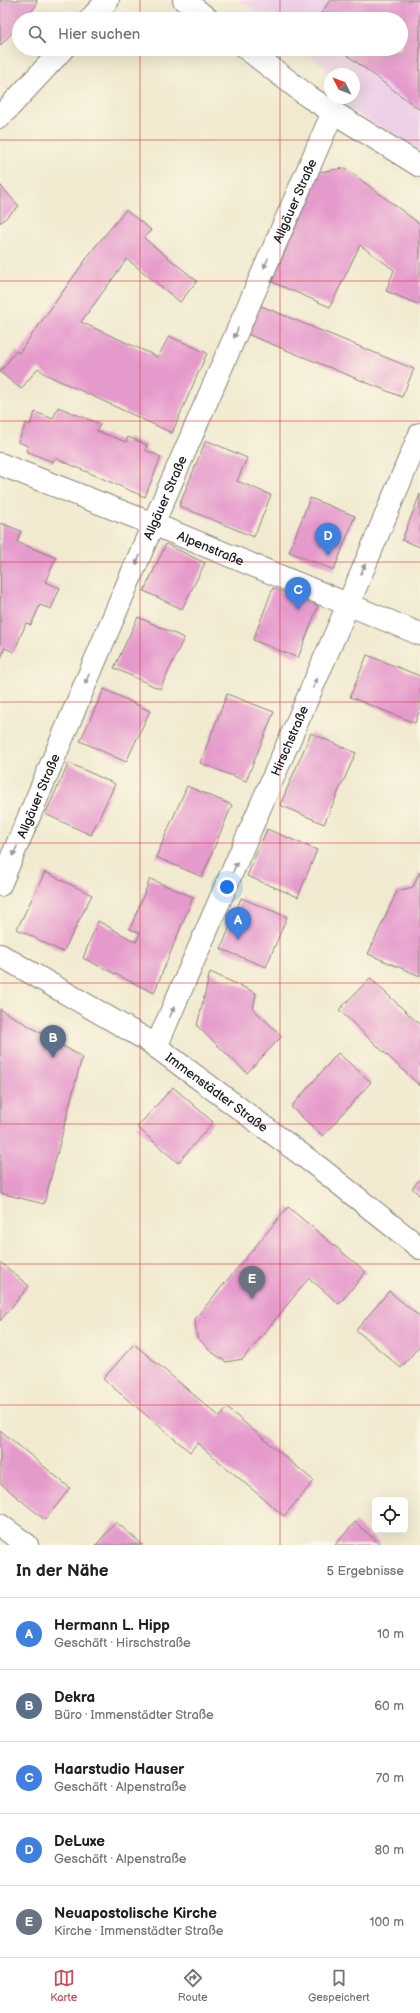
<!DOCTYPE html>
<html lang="de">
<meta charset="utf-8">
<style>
:root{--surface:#fff;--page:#f6f6f6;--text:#202124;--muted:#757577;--line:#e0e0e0;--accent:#d1495b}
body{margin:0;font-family:"Balsamiq Sans",sans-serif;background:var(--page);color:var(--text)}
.controls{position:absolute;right:12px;bottom:12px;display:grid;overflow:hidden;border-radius:6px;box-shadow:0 4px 16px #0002}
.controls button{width:36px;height:36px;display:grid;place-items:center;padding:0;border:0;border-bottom:1px solid var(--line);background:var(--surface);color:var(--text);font:20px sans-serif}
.compass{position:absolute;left:324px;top:68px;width:36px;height:36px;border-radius:50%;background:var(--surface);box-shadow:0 4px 16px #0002;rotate:312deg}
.you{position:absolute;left:227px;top:887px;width:14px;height:14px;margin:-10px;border:3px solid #fff;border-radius:50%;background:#1a73e8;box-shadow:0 0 0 6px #1a73e833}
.badge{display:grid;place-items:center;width:26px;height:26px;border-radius:50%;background:var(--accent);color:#fff;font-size:13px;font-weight:700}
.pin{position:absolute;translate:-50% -33px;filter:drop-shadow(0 1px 2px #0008)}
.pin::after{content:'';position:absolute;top:21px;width:14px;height:12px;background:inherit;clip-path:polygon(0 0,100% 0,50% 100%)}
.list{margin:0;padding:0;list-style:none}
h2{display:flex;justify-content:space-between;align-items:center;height:52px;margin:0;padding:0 16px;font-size:17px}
h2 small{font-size:13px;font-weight:400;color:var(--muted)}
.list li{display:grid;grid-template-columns:26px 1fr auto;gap:12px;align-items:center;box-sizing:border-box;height:72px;padding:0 16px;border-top:1px solid var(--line)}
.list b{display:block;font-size:15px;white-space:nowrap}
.list p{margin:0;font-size:13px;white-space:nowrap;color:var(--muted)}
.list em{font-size:13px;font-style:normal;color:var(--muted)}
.icon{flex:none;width:22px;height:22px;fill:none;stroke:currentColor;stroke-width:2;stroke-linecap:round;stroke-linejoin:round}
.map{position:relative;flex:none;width:420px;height:1545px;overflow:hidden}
.search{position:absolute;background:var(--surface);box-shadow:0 4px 16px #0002;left:12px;right:12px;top:12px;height:44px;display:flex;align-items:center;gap:10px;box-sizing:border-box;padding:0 14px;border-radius:22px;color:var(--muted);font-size:15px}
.sheet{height:412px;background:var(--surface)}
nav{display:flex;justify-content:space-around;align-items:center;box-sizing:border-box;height:56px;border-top:1px solid var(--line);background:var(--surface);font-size:11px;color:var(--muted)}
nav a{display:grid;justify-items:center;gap:2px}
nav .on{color:var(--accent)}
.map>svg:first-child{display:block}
.built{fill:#eed0e8}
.building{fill:#e59acc}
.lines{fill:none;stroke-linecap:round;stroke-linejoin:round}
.minor-casing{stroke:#868376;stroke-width:24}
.minor{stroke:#fff;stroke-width:22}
.oneway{fill:#999}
.grid{fill:none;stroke:#d62828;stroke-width:1;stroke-opacity:0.55}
.labels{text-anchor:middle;stroke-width:3;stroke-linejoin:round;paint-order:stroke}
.street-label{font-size:13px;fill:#1c1c1c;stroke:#fcf5e5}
</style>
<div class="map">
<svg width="420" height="1545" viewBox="0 0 420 1545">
<rect width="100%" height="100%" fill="#fcf5e5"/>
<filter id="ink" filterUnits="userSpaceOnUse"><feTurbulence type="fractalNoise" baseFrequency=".025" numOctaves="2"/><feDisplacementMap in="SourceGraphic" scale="8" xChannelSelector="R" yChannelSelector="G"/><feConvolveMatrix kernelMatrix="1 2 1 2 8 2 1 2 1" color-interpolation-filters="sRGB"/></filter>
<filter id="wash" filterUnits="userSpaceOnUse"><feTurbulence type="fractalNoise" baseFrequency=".012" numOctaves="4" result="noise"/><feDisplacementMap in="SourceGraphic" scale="16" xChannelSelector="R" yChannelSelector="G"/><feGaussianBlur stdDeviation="0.9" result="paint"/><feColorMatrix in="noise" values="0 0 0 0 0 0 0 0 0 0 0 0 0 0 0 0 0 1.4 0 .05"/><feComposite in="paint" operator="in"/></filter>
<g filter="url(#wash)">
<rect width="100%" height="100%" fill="#f1ead0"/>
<!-- built -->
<path class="built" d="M 239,0 L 420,0 L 420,150 L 337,102 L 336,98 L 354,98 L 354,74 L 330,75 L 328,69 L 302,49 L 401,49 L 401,19 L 264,19 Z"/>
<g id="blocks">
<!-- building -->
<path class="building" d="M 0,0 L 37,0 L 36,6 L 25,19 L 19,19 L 19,25 L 0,46 Z
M 330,0 L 420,0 L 420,110 L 339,49 L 401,49 L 401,19 L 317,19 Z
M 345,168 L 420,224 L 420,305 L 386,291 L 394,270 L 360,245 L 330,307 L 272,282 L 319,172 Z
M 0,185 L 19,206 L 0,223 Z
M 126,210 L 151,230 L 144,238 L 197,281 L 180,302 L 127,259 L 81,322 L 158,357 L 169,336 L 207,353 L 172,433 L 45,374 L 38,368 L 21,389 L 0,372 L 16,351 L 19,353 L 94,248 Z
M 259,305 L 414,369 L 402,397 L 247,334 Z
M 58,407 L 100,424 L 97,431 L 126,442 L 128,437 L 147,445 L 145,450 L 161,457 L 145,497 L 55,458 L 53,462 L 26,451 L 28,446 L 18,442 L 26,423 L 30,425 L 35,412 L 53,419 Z
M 206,440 L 247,458 L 237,481 L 271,495 L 254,537 L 179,506 Z
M 420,494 L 420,547 L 402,540 Z
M 310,498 L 355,516 L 334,570 L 289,552 Z
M 1,523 L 21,531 L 17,542 L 56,558 L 45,582 L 60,588 L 51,609 L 40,605 L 31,625 L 26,623 L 14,652 L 5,648 L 0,660 Z
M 166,544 L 205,563 L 182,609 L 144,591 Z
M 273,588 L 318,606 L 298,658 L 253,640 Z
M 138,617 L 184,638 L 160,689 L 114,668 Z
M 367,655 L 420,676 L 420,710 L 415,723 L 350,697 Z
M 104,689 L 150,711 L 126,762 L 80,741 Z
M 227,694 L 274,712 L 246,781 L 200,763 Z
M 311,733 L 356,753 L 324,824 L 280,805 Z
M 69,763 L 115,784 L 91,835 L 45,814 Z
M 187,786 L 232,805 L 202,877 L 156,857 Z
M 267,829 L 317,850 L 298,897 L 247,876 Z
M 420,871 L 420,976 L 368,954 L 397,891 L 413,887 Z
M 45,872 L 92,895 L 63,952 L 17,929 Z
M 150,879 L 193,897 L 154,993 L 83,958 L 98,921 L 136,942 L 140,933 L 130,929 Z
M 241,898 L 287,917 L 266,967 L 221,949 Z
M 210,972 L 256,993 L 253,1009 L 282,1036 L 247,1073 L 197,1026 Z
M 370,978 L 420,1025 L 420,1086 L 339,1010 Z
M 0,1009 L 82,1057 L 44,1204 L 0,1193 Z
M 338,1053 L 371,1082 L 323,1136 L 291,1107 Z
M 173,1087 L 213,1122 L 178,1163 L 137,1127 Z
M 420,1179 L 420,1196 L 412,1188 Z
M 288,1207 L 366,1272 L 339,1304 L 309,1278 L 243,1359 L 226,1362 L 209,1350 L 197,1337 L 195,1319 Z
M 0,1262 L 29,1286 L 0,1321 Z
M 389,1291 L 420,1317 L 420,1345 L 401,1368 L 356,1330 Z
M 134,1344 L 220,1417 L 227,1408 L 314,1481 L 284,1516 L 197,1443 L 190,1452 L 103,1379 Z
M 0,1430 L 70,1488 L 45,1520 L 0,1483 Z
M 116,1522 L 143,1545 L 96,1545 Z
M 355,1522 L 381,1545 L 335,1545 Z"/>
</g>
</g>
<g filter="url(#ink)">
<use href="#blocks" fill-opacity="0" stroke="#868376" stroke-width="1"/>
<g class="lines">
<!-- minor casing -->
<g class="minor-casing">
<g id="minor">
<path d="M 184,0 L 208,19"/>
<path d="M 90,19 L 108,0"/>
<path d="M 247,49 L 309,97 L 420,166"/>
<path d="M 0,117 L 63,49"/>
<path id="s1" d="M 0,464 L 153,524 L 420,634"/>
<path id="s2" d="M 0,885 L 153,524 L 333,112"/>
<path id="s3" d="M 0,955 L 147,1040 L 321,1169 L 420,1248"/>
<path id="s4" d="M 156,1047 L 348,605 L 420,434"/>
<path d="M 0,1525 L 27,1545"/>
</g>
</g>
<!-- minor -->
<use href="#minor" class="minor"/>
</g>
<!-- one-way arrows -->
<defs><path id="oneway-solid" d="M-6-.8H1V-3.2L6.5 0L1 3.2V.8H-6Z"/></defs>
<g class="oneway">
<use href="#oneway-solid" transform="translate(266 263) rotate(114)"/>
<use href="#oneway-solid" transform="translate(236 333) rotate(113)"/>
<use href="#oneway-solid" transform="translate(138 560) rotate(113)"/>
<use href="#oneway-solid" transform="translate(363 569) rotate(-67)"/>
<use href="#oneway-solid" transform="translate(87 679) rotate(113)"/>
<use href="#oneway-solid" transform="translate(315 683) rotate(-67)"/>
<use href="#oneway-solid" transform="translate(15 851) rotate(113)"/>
<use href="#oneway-solid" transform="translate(235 867) rotate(-67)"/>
<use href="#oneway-solid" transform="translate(172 1012) rotate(-67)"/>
</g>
</g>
<!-- grid -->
<path class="grid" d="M 140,0 L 140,19M 280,0 L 280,19M 140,49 L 140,1545M 280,49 L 280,1545M 0,140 L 420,140M 0,281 L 420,281M 0,421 L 420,421M 0,562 L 420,562M 0,702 L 420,702M 0,843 L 420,843M 0,983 L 420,983M 0,1124 L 420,1124M 0,1264 L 420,1264M 0,1405 L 420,1405"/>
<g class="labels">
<!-- street labels -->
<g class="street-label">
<text dy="5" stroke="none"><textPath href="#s2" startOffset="745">Allgäuer Straße</textPath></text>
<text dy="5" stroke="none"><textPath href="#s2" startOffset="421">Allgäuer Straße</textPath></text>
<text dy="5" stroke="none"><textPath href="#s1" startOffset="227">Alpenstraße</textPath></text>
<text dy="5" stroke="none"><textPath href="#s4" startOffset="334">Hirschstraße</textPath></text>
<text dy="5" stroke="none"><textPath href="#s2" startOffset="97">Allgäuer Straße</textPath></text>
<text dy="5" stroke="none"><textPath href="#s3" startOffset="257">Immenstädter Straße</textPath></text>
</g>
</g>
</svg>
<div class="controls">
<button><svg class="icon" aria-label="locate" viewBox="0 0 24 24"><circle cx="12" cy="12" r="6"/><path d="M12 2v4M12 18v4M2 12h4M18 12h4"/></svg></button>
</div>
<svg class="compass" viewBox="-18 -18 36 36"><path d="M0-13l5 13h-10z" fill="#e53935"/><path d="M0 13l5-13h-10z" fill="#757577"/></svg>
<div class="you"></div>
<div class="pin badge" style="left:238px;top:940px;background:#3f7fe0">A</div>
<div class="pin badge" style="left:53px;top:1058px;background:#5c6f8a">B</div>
<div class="pin badge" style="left:298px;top:610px;background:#3f7fe0">C</div>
<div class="pin badge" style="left:328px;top:556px;background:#3f7fe0">D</div>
<div class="pin badge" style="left:252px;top:1299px;background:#6b7280">E</div>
<div class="search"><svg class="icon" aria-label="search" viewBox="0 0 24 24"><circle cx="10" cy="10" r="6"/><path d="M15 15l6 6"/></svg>Hier suchen</div>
</div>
<section class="sheet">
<h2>In der Nähe<small>5 Ergebnisse</small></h2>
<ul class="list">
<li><span class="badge" style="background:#3f7fe0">A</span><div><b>Hermann L. Hipp</b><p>Geschäft · Hirschstraße</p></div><em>10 m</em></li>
<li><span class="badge" style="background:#5c6f8a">B</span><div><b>Dekra</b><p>Büro · Immenstädter Straße</p></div><em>60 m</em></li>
<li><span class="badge" style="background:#3f7fe0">C</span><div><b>Haarstudio Hauser</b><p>Geschäft · Alpenstraße</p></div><em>70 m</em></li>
<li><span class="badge" style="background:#3f7fe0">D</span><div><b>DeLuxe</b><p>Geschäft · Alpenstraße</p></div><em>80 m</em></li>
<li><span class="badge" style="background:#6b7280">E</span><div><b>Neuapostolische Kirche</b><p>Kirche · Immenstädter Straße</p></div><em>100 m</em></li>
</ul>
</section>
<nav>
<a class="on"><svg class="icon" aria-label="map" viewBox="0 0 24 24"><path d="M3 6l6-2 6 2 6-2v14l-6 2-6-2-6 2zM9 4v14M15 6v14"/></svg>Karte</a>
<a><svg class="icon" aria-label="directions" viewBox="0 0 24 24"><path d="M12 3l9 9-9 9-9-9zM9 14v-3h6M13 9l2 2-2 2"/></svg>Route</a>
<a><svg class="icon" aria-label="saved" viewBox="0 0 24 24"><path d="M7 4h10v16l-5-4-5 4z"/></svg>Gespeichert</a>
</nav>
